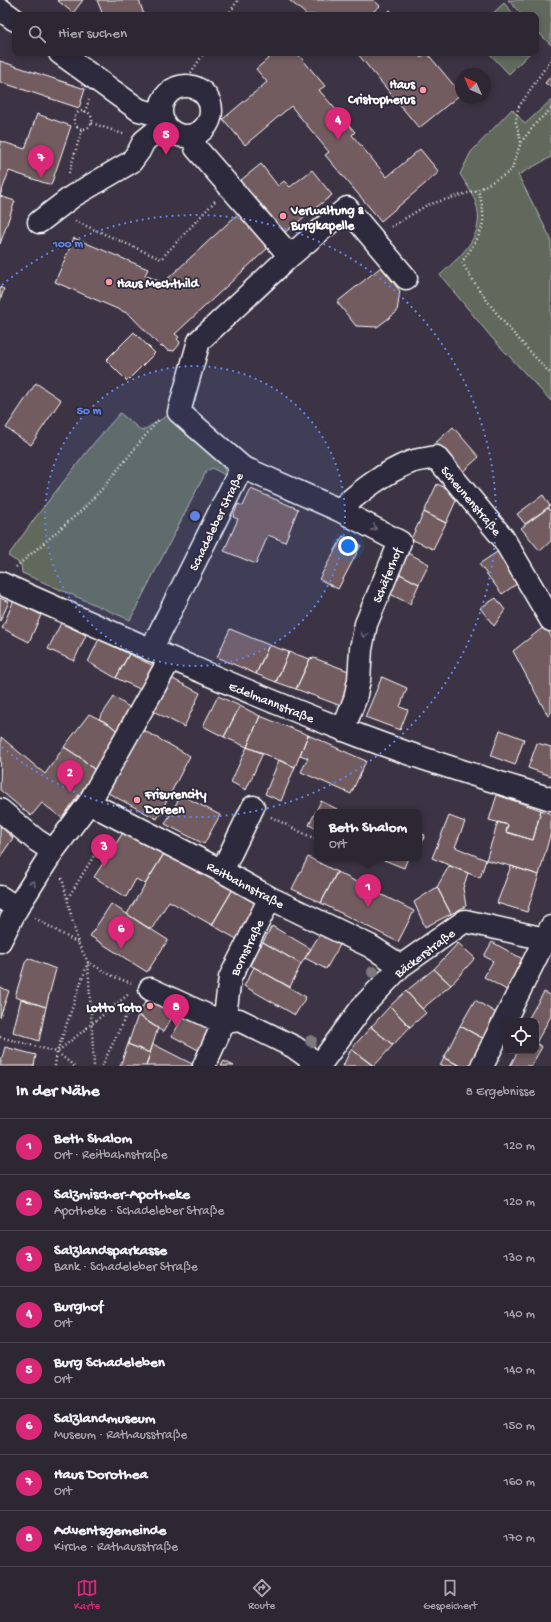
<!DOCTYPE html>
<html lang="de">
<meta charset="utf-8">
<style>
:root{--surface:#2d2733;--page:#39333f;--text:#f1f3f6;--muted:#a7a5ac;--line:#48444e;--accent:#db2777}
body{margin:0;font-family:"Gochi Hand",sans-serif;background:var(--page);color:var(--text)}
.controls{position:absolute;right:12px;bottom:12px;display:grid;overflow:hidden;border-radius:8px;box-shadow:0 2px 6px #0003}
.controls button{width:36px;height:36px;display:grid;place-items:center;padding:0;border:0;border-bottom:1px solid var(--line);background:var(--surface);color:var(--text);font:20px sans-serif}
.compass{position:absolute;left:455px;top:68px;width:36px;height:36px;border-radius:50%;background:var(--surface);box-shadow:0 2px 6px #0003;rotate:315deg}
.you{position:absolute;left:348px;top:546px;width:14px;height:14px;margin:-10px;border:3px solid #fff;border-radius:50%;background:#1a73e8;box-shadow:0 0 0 6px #1a73e833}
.badge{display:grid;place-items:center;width:26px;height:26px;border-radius:50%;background:var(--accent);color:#fff;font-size:13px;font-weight:700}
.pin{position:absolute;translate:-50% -33px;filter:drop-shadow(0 1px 2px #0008)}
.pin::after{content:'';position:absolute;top:21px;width:14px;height:12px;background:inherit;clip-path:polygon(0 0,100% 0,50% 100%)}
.popup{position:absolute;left:314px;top:809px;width:108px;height:52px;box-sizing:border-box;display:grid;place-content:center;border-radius:8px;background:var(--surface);filter:drop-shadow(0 1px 3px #0005);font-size:13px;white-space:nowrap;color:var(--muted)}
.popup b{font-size:15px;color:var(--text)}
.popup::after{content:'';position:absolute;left:50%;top:100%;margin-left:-8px;border:8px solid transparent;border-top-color:var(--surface)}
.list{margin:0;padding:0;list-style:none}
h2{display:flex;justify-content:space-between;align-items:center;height:52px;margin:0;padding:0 16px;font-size:17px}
h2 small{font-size:13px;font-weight:400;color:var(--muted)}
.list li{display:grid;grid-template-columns:26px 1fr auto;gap:12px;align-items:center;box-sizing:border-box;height:56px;padding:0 16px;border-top:1px solid var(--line)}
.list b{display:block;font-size:15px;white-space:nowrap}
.list p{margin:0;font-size:13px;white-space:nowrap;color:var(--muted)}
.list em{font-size:13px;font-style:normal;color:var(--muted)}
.icon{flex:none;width:22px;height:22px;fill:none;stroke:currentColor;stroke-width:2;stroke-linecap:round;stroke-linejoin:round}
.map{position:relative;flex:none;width:551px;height:1066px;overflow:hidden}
.search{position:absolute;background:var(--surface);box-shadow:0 2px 6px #0003;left:12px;right:12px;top:12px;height:44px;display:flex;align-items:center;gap:10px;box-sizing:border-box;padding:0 14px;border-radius:8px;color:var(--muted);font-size:15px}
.sheet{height:500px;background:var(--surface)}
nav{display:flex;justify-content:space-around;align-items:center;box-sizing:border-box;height:56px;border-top:1px solid var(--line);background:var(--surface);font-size:11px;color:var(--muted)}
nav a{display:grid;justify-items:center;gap:2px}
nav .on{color:var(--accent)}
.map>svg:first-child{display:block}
.green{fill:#60695c;stroke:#b0b4ae}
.building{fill:#725c60;stroke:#fff}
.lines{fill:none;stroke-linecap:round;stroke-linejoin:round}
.minor-casing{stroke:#fff;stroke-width:25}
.path{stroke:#fff;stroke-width:2.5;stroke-dasharray:1 3;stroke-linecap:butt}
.minor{stroke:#2f2a3d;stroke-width:22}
.tree{fill:#7c7a7e}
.oneway{stroke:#6d6a77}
.ring{fill:none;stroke:#6183e4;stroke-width:2;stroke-dasharray:2 4}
.poi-dot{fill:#ff9aa2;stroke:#2f2a3d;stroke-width:1.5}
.labels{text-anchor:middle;stroke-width:3.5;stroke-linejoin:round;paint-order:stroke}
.poi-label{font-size:13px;font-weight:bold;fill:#fff;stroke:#2f2a3d;text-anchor:start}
.street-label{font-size:13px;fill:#fff;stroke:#2f2a3d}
.centre{fill:#6183e4;stroke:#2f2a3d;stroke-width:2}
.ring-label{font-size:12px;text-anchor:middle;font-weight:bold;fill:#6183e4;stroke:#2f2a3d;stroke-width:3.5;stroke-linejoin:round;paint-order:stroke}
</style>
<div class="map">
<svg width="551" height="1066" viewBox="0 0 551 1066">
<rect width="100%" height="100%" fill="#3c3444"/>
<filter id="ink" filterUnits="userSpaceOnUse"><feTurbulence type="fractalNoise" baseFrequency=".025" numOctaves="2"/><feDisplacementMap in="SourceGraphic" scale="8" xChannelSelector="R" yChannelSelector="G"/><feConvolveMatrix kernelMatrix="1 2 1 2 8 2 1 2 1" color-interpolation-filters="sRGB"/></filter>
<g filter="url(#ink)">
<!-- green -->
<path class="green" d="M 508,0 L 551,0 L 551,45 L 536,30 L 536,15 L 522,15 Z
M 504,3 L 515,15 L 491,15 Z
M 489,53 L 530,53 L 509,74 Z
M 551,100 L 551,157 L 518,175 L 551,239 L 551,401 L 492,338 L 440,275 C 464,253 490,231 473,196 C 470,189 464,181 460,174 L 471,152 L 512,109 L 525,124 Z
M 120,413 L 142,431 L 170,414 L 223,465 L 227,476 L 212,468 L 206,472 L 130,620 L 22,573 L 21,564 L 8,556 L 35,518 L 93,444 Z"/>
<!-- building -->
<path class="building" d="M 57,0 L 83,0 L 73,13 Z
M 97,0 L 139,0 L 144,15 L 103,15 Z
M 289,0 L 374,0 L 380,6 L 369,15 L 307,15 Z
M 390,10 L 395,15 L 385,15 Z
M 275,53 L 297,53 L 325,86 L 319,90 L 355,132 L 352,135 L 387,177 L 420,149 L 439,172 L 381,221 L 325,155 L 329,152 L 291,106 L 245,145 L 223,119 L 267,82 L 256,69 Z
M 357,53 L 416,53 L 421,58 L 427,53 L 461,94 L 419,128 Z
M 0,61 L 85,89 L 79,108 L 0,82 Z
M 551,76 L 551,87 L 545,83 Z
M 37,114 L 71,126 L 51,185 L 9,171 L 0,196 L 15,201 L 0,244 L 0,141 L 25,149 Z
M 261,164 L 278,186 L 284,181 L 290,187 L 312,170 L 332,195 L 279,237 L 236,184 Z
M 239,213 L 270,246 L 175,334 L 179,337 L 177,339 L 180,342 L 179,345 L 174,351 L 167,350 L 163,346 L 161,347 L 129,314 L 55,282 L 74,238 L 148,269 L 145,275 L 163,283 Z
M 381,267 L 400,291 L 397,312 L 377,327 L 356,326 L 337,302 Z
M 0,287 L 4,289 L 0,301 Z
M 134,332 L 155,353 L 127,381 L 106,360 Z
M 36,383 L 61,400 L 31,445 L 6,428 Z
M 453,427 L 479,457 L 459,475 L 433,445 Z
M 437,484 L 459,494 L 446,523 L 424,512 Z
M 251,489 L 298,509 L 285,542 L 268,535 L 256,564 L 224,551 L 238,519 L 233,517 L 238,504 L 243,506 Z
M 543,495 L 550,506 L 525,524 L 517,514 Z
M 548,508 L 551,512 L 551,541 L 540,551 L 521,528 Z
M 424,512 L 446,523 L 433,549 L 411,539 Z
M 343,536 L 361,545 L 338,589 L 319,579 Z
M 503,548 L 524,579 L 502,594 L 479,564 Z
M 406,552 L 429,564 L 419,584 L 396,572 Z
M 396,572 L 419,584 L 410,604 L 386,592 Z
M 0,598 L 9,602 L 0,621 Z
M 496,598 L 505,610 L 494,626 L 480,608 Z
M 14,600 L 41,615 L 29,642 L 2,628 Z
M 61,623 L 86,635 L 74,661 L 48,649 Z
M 545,626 L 551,636 L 551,713 L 548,716 L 513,651 Z
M 230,629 L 269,645 L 256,674 L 217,657 Z
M 99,639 L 129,654 L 116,678 L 88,662 Z
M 269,645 L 289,652 L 276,682 L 256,674 Z
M 289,652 L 310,659 L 296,689 L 276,682 Z
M 129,654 L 156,667 L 144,691 L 116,678 Z
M 314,658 L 354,673 L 341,706 L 296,689 L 310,659 Z
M 169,677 L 200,693 L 184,727 L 153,711 Z
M 382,677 L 407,688 L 400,707 L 408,710 L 400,730 L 365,717 Z
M 218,696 L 240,706 L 224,737 L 203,726 Z
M 114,697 L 132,709 L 120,733 L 109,724 L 99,719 Z
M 240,706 L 260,716 L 247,747 L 224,737 Z
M 89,714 L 109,724 L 120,733 L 96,771 L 81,758 L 64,747 Z
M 260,716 L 308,735 L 295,767 L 247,747 Z
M 141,729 L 190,756 L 157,819 L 106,792 Z
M 500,730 L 524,739 L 515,765 L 491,756 Z
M 308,735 L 366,761 L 351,794 L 301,772 L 308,758 L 300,755 Z
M 1,737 L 45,774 L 64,747 L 81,758 L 96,771 L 62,818 L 42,803 L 31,816 L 0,790 Z
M 537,743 L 551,747 L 551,776 L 528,768 Z
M 247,747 L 263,753 L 246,790 L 231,782 Z
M 279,760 L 295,767 L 281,801 L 265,794 Z
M 181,795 L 220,815 L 204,844 L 165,824 Z
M 497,795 L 541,810 L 533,840 L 506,832 L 508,825 L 489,820 Z
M 321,801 L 339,810 L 338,812 L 317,812 L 317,829 L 309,825 Z
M 541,810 L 551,814 L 551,832 L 539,875 L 511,866 L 486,860 L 498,822 L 508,825 L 506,832 L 533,840 Z
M 449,816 L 465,822 L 455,847 L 486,860 L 480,878 L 432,858 Z
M 0,826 L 13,838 L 0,857 Z
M 126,828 L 165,852 L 145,884 L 136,879 L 126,897 L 94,877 Z
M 419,833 L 425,835 L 419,849 Z
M 165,852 L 233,889 L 212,925 L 169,901 L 151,930 L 127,914 Z
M 308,857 L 337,872 L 321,903 L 292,889 Z
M 379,858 L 408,858 L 404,868 Z
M 449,866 L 468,873 L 463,888 L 466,906 L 451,914 L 437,887 Z
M 511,866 L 539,875 L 527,912 L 497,903 Z
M 337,872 L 414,911 L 398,942 L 321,903 Z
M 437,887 L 451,914 L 425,927 L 414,902 Z
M 233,889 L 260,903 L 240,941 L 212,925 Z
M 111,904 L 168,940 L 147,972 L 90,936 Z
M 272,926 L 311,949 L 301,964 L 263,942 Z
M 320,934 L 340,945 L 326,969 L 305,958 Z
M 263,942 L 301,964 L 290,987 L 250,965 Z
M 492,942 L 528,962 L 510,992 L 484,977 L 493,961 L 484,956 Z
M 458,943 L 475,958 L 451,985 L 434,969 Z
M 28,958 L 56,969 L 46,1007 L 15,997 L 25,963 Z
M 254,967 L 306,997 L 295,1015 L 244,986 Z
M 434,969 L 451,985 L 422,1009 L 406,991 Z
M 0,987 L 9,991 L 0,1017 Z
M 151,991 L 178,1008 L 163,1032 L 138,1015 Z
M 406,991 L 426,1013 L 410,1027 L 390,1006 Z
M 544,992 L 551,996 L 551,1016 L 536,1043 L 536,1021 L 527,1021 Z
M 21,999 L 46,1007 L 39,1041 L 13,1032 Z
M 475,1000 L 501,1016 L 488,1041 L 460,1026 Z
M 390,1006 L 410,1027 L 393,1045 L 371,1027 Z
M 185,1014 L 215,1030 L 204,1053 L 172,1036 Z
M 138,1015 L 158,1028 L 150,1053 L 128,1044 Z
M 460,1026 L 488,1041 L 475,1066 L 461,1066 L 444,1058 Z
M 371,1027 L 393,1045 L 374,1066 L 351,1049 Z
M 536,1043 L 542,1047 L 531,1066 L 510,1066 L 518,1051 L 536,1051 Z
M 128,1044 L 150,1053 L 146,1066 L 120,1066 Z
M 153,1044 L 196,1066 L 146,1066 Z
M 5,1047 L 36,1055 L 34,1066 L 0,1066 Z
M 351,1049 L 373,1066 L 343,1066 Z
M 444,1058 L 461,1066 L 440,1066 Z
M 224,1061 L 234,1066 L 221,1066 Z"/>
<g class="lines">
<!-- minor casing -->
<g class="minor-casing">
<path id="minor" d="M 0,9 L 15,20
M 60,53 L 139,110 L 160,115
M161 111a25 25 0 1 1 50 0a25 25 0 1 1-50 0Z
M 193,136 L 196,148 L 290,256
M 39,222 L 73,196 L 131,162 L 139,151 L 144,141 L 155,132 L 167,129
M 242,467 L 339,510 L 400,542 L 366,624 L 361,649 L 359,680 L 355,699 L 343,730
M 339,510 C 361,491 383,473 411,462 C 419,459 428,459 436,457 L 503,538 L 551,620
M 0,583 C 113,633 226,684 342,729 C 410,756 481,777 551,799
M 151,650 L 242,467 L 179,412 L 199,341 L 290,256 L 347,208 L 406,278
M 89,803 L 222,871 L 270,898 L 370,946 L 401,966
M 0,810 L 36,840 L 53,851
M 222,871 L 253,807
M 0,897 L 17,908
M 0,941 L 17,908 L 53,851 L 89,803 L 170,659
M 150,989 L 215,1019 L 224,1022 L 239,1020 L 294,1047 L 319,1065
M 204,1066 L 224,1022 L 230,978 L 270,898
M 319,1066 L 363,1006 L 401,966 L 465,921 L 545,939
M 482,1066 L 551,927"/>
</g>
<!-- path -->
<path class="path" d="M 228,15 L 238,0
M 182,86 L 204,53
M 551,109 L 537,122 L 521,142 L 511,171 L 478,190 C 489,226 482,232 462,262 C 486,305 517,338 551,374
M74 120a9 9 0 1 1 18 0a9 9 0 1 1-18 0Z
M 85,112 L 89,100
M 92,123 L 123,134
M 521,142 L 516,122 L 518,108 L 551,59
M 69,173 L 82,129
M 75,221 L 161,259 L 215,201
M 391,227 L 427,205 L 478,190
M 16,567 L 82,510 L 102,489 L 159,419
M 271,817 L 317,840
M 62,878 L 78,943 L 88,962 L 114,977 L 131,983
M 68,898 L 106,836
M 35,918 L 78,943
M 0,1037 L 57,1052
M 55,1066 L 57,1052 L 130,993
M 74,1066 L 57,1052 L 88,962 L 94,1066
M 102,1066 L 133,1001"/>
<!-- minor -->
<use href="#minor" class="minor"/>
</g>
<!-- trees -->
<g class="tree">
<circle cx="373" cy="972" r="6"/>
<circle cx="311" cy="1041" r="6"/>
</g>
<!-- one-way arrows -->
<defs><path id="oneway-chevron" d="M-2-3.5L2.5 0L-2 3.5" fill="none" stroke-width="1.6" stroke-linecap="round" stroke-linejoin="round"/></defs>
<g class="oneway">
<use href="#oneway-chevron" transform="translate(374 528) rotate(28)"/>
<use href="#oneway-chevron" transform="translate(364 635) rotate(101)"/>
<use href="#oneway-chevron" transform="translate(33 883) rotate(-58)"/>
</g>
</g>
<!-- distance rings -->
<circle cx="195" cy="516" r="150" fill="#6183e4" fill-opacity=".12"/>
<g class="ring">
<circle cx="195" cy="516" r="150"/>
<path d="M2 285A301 301 0 1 1 2 747"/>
</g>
<!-- markers -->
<g class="poi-dot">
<circle cx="423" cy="90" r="4"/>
<circle cx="283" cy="216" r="4"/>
<circle cx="109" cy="282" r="4"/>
<circle cx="137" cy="800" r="4"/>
<circle cx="150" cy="1006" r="4"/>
</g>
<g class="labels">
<!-- poi labels -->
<g class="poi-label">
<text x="415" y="88" text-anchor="end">Haus<tspan x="415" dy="15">Cristopherus</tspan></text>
<text x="291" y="214">Verwaltung &amp;<tspan x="291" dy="15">Burgkapelle</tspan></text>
<text x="117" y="287">Haus Mechthild</text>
<text x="145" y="798">Frisurencity<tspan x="145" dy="15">Doreen</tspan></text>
<text x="142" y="1011" text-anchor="end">Lotto Toto</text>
</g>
<!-- street labels -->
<g class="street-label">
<text transform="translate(472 500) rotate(50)" y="5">Scheunenstraße</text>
<text transform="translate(215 521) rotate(-64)" y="5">Schadeleber Straße</text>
<text transform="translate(386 575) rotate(-68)" y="5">Schäferhof</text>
<text transform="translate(272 701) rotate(22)" y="5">Edelmannstraße</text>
<text transform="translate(246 884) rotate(28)" y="5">Reitbahnstraße</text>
<text transform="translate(246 947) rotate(-64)" y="5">Bornstraße</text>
<text transform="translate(424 952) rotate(-37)" y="5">Bäckerstraße</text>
</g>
</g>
<circle cx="195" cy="516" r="6" class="centre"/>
<g class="ring-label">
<text x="68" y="247">100 m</text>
<text x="89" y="414">50 m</text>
</g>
</svg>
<div class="controls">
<button><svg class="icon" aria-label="locate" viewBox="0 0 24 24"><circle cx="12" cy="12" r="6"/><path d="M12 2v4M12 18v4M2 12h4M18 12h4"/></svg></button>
</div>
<svg class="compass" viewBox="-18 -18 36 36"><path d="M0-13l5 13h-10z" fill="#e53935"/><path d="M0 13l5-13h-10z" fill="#a7a5ac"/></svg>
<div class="you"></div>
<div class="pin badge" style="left:368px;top:907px">1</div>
<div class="popup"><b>Beth Shalom</b>Ort</div>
<div class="pin badge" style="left:70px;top:793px">2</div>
<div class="pin badge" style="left:104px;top:867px">3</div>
<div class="pin badge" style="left:338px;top:140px">4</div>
<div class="pin badge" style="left:166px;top:155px">5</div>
<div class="pin badge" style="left:121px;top:949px">6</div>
<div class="pin badge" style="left:41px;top:178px">7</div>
<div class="pin badge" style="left:176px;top:1027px">8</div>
<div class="search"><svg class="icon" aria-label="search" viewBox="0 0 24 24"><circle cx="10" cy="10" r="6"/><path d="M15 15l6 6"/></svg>Hier suchen</div>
</div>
<section class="sheet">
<h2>In der Nähe<small>8 Ergebnisse</small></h2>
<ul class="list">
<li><span class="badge">1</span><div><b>Beth Shalom</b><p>Ort · Reitbahnstraße</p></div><em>120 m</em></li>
<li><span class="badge">2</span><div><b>Salzmischer-Apotheke</b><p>Apotheke · Schadeleber Straße</p></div><em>120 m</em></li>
<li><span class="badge">3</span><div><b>Salzlandsparkasse</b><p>Bank · Schadeleber Straße</p></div><em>130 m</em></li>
<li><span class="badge">4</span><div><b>Burghof</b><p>Ort</p></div><em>140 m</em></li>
<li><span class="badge">5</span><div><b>Burg Schadeleben</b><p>Ort</p></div><em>140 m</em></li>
<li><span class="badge">6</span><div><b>Salzlandmuseum</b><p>Museum · Rathausstraße</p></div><em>150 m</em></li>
<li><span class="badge">7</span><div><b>Haus Dorothea</b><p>Ort</p></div><em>160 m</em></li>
<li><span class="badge">8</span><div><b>Adventsgemeinde</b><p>Kirche · Rathausstraße</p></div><em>170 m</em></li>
</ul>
</section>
<nav>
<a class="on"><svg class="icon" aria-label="map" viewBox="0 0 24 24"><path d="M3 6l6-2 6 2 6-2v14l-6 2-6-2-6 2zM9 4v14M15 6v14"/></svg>Karte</a>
<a><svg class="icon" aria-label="directions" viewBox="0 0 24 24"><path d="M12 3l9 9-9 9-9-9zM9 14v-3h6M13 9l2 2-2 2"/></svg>Route</a>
<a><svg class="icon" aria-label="saved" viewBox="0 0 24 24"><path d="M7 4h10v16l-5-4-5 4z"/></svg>Gespeichert</a>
</nav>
